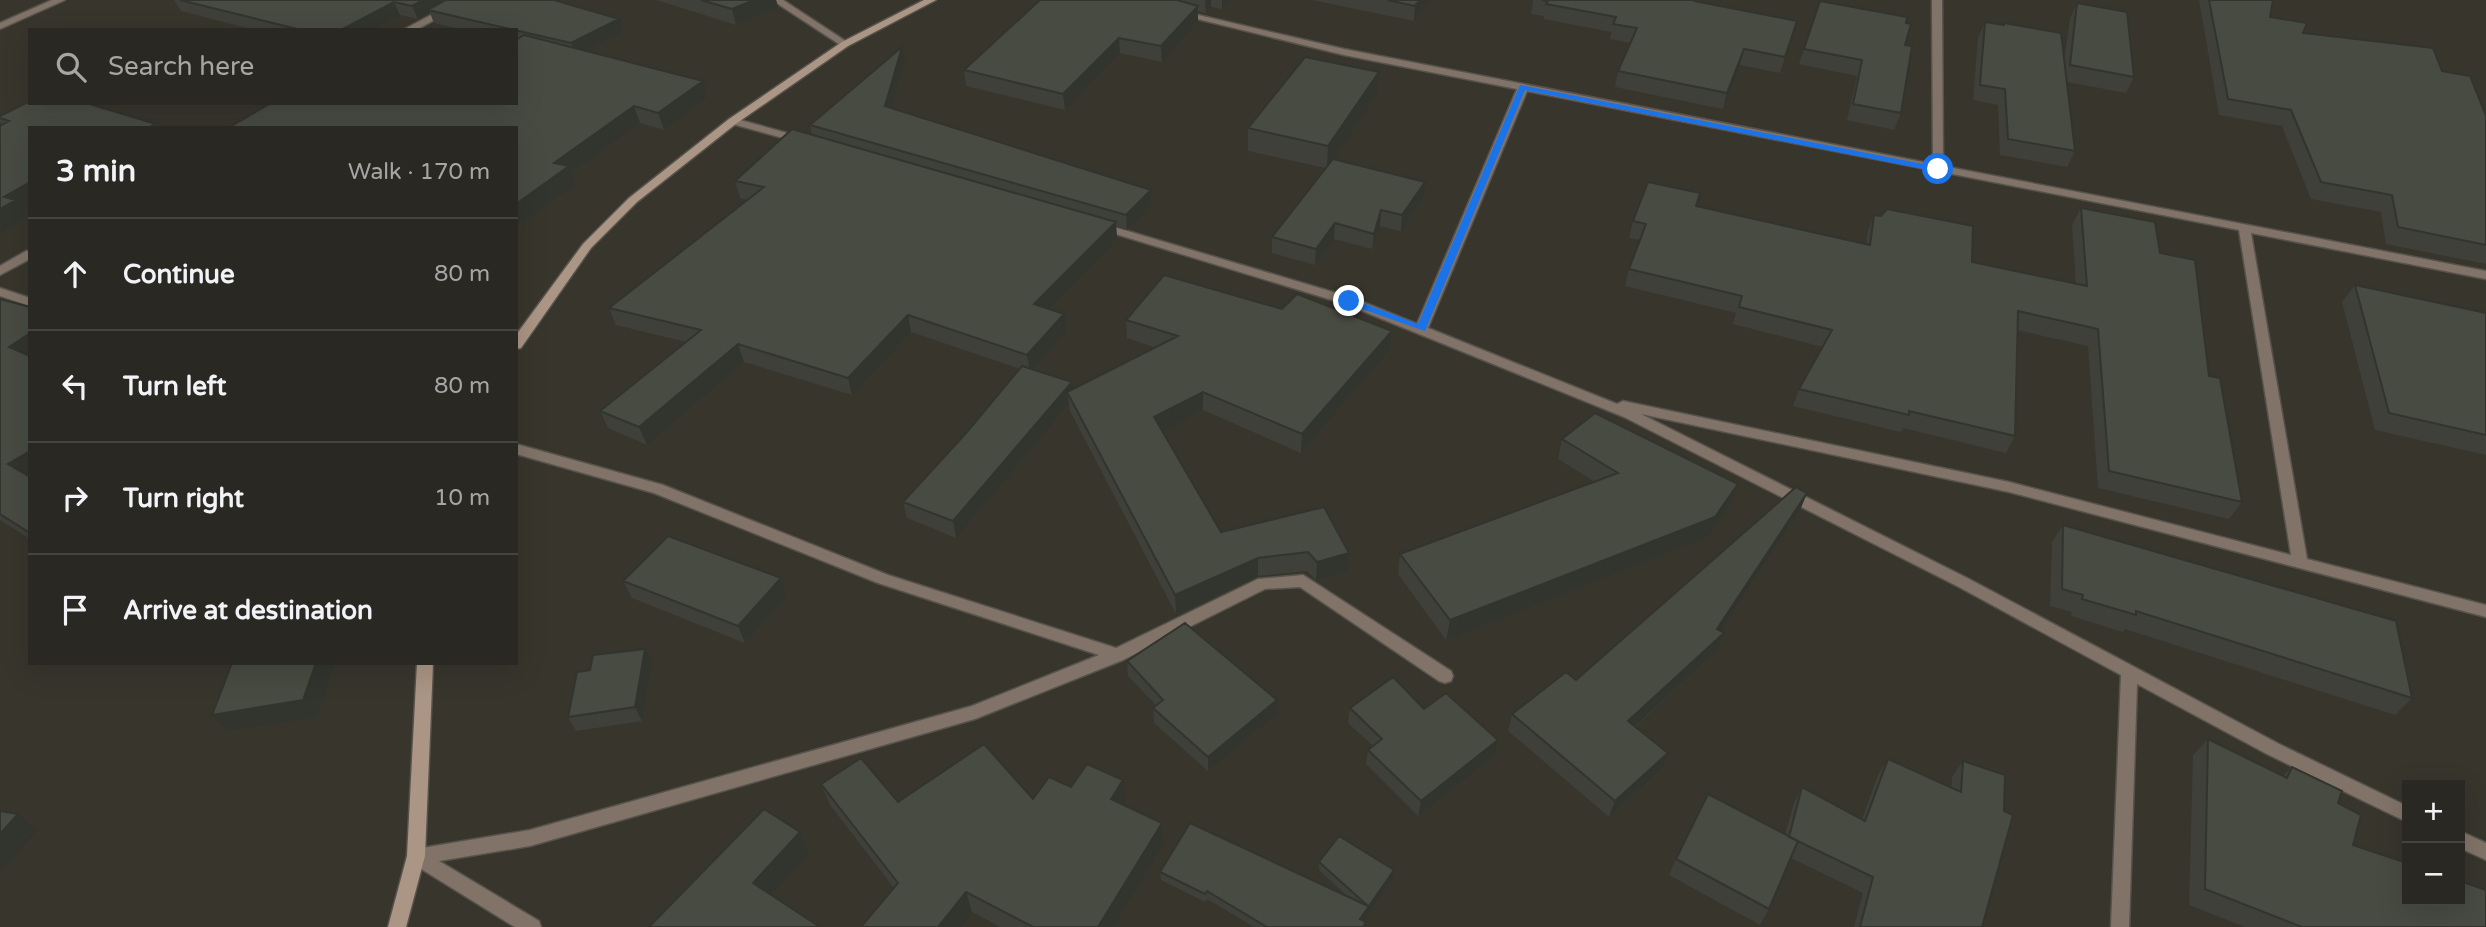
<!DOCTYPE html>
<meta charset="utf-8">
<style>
:root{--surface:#2a2822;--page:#36342f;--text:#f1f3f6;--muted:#a5a6a5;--line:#464440}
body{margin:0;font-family:"Varela Round",sans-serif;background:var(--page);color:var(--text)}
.controls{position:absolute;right:21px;bottom:21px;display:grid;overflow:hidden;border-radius:0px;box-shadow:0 7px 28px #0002}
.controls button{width:63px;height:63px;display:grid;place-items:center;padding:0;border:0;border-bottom:2px solid var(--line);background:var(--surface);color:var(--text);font:35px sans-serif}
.stop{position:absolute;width:21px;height:21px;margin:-16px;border:5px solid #1a73e8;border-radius:50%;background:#fff}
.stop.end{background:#1a73e8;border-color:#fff;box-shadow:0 2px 7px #0008}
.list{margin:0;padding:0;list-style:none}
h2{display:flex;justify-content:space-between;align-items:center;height:91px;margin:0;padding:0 28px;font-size:30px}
h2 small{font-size:23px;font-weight:400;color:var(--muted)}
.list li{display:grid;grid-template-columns:46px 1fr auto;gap:21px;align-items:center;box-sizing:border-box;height:112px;padding:0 28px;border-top:2px solid var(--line)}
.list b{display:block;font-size:26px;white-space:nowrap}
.list em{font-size:23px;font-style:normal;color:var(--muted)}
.icon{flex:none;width:38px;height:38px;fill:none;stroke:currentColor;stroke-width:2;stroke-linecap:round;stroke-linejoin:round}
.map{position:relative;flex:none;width:2486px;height:927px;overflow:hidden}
.search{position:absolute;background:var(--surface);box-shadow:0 7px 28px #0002;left:28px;top:28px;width:490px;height:77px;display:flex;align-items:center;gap:18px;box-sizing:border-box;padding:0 24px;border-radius:0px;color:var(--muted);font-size:26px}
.panel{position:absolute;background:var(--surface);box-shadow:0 7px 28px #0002;left:28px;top:126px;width:490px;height:539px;border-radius:0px}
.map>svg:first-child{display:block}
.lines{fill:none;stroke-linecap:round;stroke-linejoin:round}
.street-casing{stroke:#56534c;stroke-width:3}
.secondary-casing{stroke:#56534c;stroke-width:3}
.street{fill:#817368;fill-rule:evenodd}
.secondary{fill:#ab9584;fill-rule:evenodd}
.wall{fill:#3e4039}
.shaded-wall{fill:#32342e}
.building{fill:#484b42;stroke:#32342e;stroke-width:2}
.route{fill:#1a73e8}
</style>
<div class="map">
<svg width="2486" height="927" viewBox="0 0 2486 927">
<rect width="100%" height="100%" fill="#38352d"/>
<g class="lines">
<!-- street casing -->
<g class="street-casing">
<path id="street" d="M 52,0 L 65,0 L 0,29 L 0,23 Z
M 459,0 L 471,0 L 416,30 L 403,30 Z
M 772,0 L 783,0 L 850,44 L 842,46 Z
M 1932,0 L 1942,0 L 1943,166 L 2486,271 L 2486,279 L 2251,233 L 2307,559 L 2486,605 L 2486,617 L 2009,492 L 1641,414 L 1969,579 L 2279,744 L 2407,806 L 2407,822 L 2267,754 L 2137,684 L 2129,927 L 2111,927 L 2121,675 L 1959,587 L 1624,417 L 1345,304 L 1096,228 L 1094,226 L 1096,224 L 1104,224 L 1353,298 L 1417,324 L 1517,89 L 1344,55 L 1177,14 L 1177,10 L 1344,49 L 1933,164 ZM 1527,91 L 2239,230 L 2291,555 L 2009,482 L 1623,401 L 1617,404 L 1428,328 Z
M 733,118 L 805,138 L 806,140 L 801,143 L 729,123 L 728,121 Z
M 26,251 L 30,251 L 30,259 L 0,275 L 0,266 Z
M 0,288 L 30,298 L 30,306 L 0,296 Z
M 516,444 L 663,485 L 888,575 L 1116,648 L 1258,579 L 1303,575 L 1451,671 L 1453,676 L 1451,681 L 1445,683 L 1439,681 L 1300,587 L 1265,589 L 1123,660 L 975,719 L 530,846 L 439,861 L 539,921 L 541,927 L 515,927 L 410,862 L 407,856 L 410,850 L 530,830 L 972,706 L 1099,655 L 878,583 L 654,493 L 516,454 Z
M 2460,831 L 2486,843 L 2486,860 L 2460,848 Z"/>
</g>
<!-- secondary casing -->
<g class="secondary-casing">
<path id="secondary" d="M 924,0 L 936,0 L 848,46 L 737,123 L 637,202 L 591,248 L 521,348 L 516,349 L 516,335 L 583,244 L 629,198 L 729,119 L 842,42 Z
M 417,663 L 433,663 L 425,856 L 406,927 L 388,927 L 407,856 Z"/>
</g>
<!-- street -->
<use href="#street" class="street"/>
<!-- secondary -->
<use href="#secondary" class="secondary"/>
</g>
<!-- wall -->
<path class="wall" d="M 174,0 L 554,0 L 623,32 L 587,51 L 703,81 L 708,97 L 664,130 L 640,123 L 572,172 L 576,184 L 516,227 L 516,30 L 463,30 L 434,23 L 430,13 L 418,19 L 400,15 L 373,30 L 254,30 L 181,11 Z
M 656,0 L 776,0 L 778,7 L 736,25 Z
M 1040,0 L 1231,0 L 1222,9 L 1211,7 L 1206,13 L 1198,11 L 1198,21 L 1162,62 L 1120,53 L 1065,110 L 966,86 L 964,70 Z
M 1312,0 L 1430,0 L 1414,21 Z
M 1533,0 L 1697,0 L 1696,2 L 1797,21 L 1780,73 L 1740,65 L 1723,109 L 1615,87 L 1618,71 L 1631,43 L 1610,39 L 1611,32 L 1544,19 L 1544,16 L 1531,14 Z
M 2199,0 L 2273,0 L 2270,17 L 2303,33 L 2442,71 L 2486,116 L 2486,264 L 2386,244 L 2381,212 L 2311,199 L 2282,126 L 2219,115 Z
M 1820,1 L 1906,23 L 1905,45 L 1901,113 L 1894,130 L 1847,120 L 1857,76 L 1799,64 Z
M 2077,3 L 2134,77 L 2126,93 L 2067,82 L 2075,151 L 2067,167 L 2000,155 L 1998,105 L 1973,100 L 1978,38 L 1985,22 L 2003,25 L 2004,23 L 2064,63 L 2070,19 Z
M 905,60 L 891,108 L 1151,190 L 1152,204 L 1127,230 L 1116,227 L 1117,239 L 1048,309 L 1066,331 L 1032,369 L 1073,390 L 1156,348 L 1127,338 L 1126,320 L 1282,309 L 1392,331 L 1390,349 L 1301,453 L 1203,410 L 1162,432 L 1221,532 L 1349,553 L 1348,571 L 1316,580 L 1307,571 L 1258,576 L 1176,614 L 1070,411 L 1069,404 L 956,538 L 907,518 L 903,502 L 967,432 L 1020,369 L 911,332 L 852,395 L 744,362 L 647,445 L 608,428 L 600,411 L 686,342 L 616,325 L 609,308 L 748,200 L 740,198 L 735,181 L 812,135 L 810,125 Z
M 1379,72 L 1377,94 L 1333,159 L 1423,197 L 1401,231 L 1380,226 L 1372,249 L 1334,239 L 1315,265 L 1272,253 L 1272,237 L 1325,168 L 1248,151 L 1248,128 Z
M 0,116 L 156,124 L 158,128 L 30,128 L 23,209 L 28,217 L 0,233 L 2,125 L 0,122 Z
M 1697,206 L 1866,244 L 1868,231 L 1874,215 L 1972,262 L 2076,284 L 2072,225 L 2081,208 L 2160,253 L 2209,376 L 2242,502 L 2229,519 L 2098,488 L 2088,346 L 2017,330 L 2015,436 L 2006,453 L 1903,428 L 1901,432 L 1793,406 L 1799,389 L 1823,347 L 1733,324 L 1736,313 L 1625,286 L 1629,269 L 1640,240 L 1629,238 L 1633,221 Z
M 2355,285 L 2486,313 L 2486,455 L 2375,430 L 2342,302 Z
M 0,299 L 29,477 L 30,477 L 30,539 L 0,520 Z
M 1562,439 L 1738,484 L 1731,504 L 1708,537 L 1446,640 L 1398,574 L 1400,554 L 1595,482 L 1558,459 Z
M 1807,493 L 1800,510 L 1720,631 L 1717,650 L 1635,727 L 1668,753 L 1661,769 L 1609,817 L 1508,731 L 1512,714 L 1576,680 Z
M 2063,525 L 2412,698 L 2395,715 L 2125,629 L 2123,632 L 2071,616 L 2072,612 L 2050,606 L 2052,542 Z
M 781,578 L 787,595 L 745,643 L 632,598 L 623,581 Z
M 1127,661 L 1277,700 L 1277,714 L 1208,771 L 1154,723 L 1153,708 L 1156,705 L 1128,676 Z
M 652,663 L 642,721 L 576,731 L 568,717 L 590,670 Z
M 1350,708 L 1424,709 L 1498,740 L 1495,755 L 1418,816 L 1366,764 L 1368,750 L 1373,746 L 1348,723 Z
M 2208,739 L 2283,776 L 2292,767 L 2338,803 L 2353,845 L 2486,927 L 2245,927 L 2189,905 L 2193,755 Z
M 1888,759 L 1952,787 L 1952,777 L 1963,761 L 1982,927 L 1854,927 L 1863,893 L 1791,858 L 1769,909 L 1760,925 L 1669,875 L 1676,859 L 1785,835 L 1794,803 L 1802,787 L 1862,819 L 1878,775 Z
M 821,784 L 898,802 L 1033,799 L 1071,787 L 1125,802 L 1123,805 L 1162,823 L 1164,844 L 1113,927 L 1000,927 L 972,912 L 894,888 L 830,805 Z
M 1319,862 L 1394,870 L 1393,878 L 1363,921 L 1365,927 L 1254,927 L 1207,899 L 1205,902 L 1161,880 L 1160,872 L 1347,896 L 1319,870 Z"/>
<!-- shaded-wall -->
<path class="shaded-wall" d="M 423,0 L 454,0 L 428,10 L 430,13 L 418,19 L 412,6 Z
M 754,0 L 776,0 L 778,7 L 736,25 L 732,9 Z
M 1205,0 L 1211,0 L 1211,7 L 1206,13 Z
M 1222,0 L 1231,0 L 1222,9 Z
M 1420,0 L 1430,0 L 1414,21 L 1415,6 Z
M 394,2 L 400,15 L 373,30 L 341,30 Z
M 1198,6 L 1198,21 L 1162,62 L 1161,46 Z
M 619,19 L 623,32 L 577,56 L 571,43 Z
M 1119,38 L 1120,53 L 1065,110 L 1063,94 Z
M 902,47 L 905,60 L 888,120 L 885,106 Z
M 1744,49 L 1740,65 L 1723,109 L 1727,93 Z
M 1379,72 L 1377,94 L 1327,169 L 1328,146 Z
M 703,81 L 708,97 L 664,130 L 658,113 Z
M 634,106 L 640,123 L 572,172 L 576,184 L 516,227 L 516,204 L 554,163 Z
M 30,182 L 30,206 L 23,209 L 28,217 L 0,233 L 0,209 L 4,197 Z
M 1425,182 L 1423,197 L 1401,231 L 1402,215 Z
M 1151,190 L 1152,204 L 1127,230 L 1126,215 Z
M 1381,210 L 1380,226 L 1372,249 L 1374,234 Z
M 1116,222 L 1117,239 L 1036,322 L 1034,304 Z
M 1335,223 L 1334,239 L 1315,265 L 1316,249 Z
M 1064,314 L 1066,331 L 1030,372 L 1027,355 Z
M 908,315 L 911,332 L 852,395 L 848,378 Z
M 1392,331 L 1390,349 L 1301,453 L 1302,434 Z
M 30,333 L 30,358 L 9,347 Z
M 738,344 L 744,362 L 647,445 L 639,427 Z
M 1072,382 L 1074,399 L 1067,392 L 1069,404 L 956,538 L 953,521 Z
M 1203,392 L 1203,410 L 1155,436 L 1154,417 Z
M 30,451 L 30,476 L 23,480 L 8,464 Z
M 1738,484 L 1731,504 L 1708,537 L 1446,640 L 1450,620 Z
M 1807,493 L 1800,510 L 1711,645 L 1724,633 L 1717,650 L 1622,738 L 1628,721 L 1717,629 Z
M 1349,553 L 1348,571 L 1316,580 L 1317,562 Z
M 1258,558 L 1258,576 L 1176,614 L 1175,595 Z
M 781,578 L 787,595 L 745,643 L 738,626 Z
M 645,649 L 652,663 L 642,721 L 635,707 Z
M 316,663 L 335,663 L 317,717 L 227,731 L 212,715 Z
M 1277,700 L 1277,714 L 1208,771 L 1208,757 Z
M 1498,740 L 1495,755 L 1418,816 L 1421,801 Z
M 1668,753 L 1661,769 L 1609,817 L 1615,801 Z
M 1123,780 L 1125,802 L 1114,820 L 1111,799 Z
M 18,814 L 37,830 L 0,873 L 0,834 Z
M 1162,823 L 1164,844 L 1113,927 L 1098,927 Z
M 800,832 L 809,853 L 763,903 L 753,883 Z
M 1394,870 L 1393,878 L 1359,927 L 1360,919 Z
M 966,892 L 972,912 L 961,927 L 938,927 Z"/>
<!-- building -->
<path class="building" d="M 180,0 L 423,0 L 412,6 L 394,2 L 341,30 L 301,30 Z
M 446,0 L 554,0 L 619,19 L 571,43 L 428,10 Z
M 701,0 L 754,0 L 732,9 Z
M 1040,0 L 1177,0 L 1198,6 L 1161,46 L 1119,38 L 1063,94 L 964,70 Z
M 1387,0 L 1420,0 L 1415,6 Z
M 1542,0 L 1694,0 L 1694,1 L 1797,21 L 1785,57 L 1744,49 L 1727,93 L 1618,71 L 1637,28 L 1613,24 L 1616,17 L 1546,4 L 1548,1 Z
M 2209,0 L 2273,0 L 2270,17 L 2307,23 L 2303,33 L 2433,48 L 2442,71 L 2470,76 L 2486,116 L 2486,245 L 2398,227 L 2392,195 L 2321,182 L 2291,110 L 2228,99 Z
M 1820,1 L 1907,17 L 1906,23 L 1911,24 L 1905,45 L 1912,46 L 1901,113 L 1853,104 L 1862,60 L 1804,49 Z
M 2077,3 L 2127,12 L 2134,77 L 2070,65 Z
M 1985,22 L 2004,25 L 2004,23 L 2061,33 L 2075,151 L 2008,139 L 2005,89 L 1980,85 Z
M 524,35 L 703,81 L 658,113 L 634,106 L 554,163 L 569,166 L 516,204 L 516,128 L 228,128 L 271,103 L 516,103 L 516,40 Z
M 902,47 L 885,106 L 1151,190 L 1126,215 L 810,125 Z
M 1305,57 L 1379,72 L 1328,146 L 1248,128 Z
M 30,101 L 30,103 L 86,103 L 156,124 L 148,128 L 30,128 L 30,182 L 4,197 L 16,200 L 0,209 L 0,126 L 9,121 L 0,118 L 0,116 Z
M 792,129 L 1116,222 L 1034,304 L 1064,314 L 1027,355 L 908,315 L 848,378 L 738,344 L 639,427 L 600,411 L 701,330 L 609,308 L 764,187 L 735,181 Z
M 1333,159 L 1425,182 L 1402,215 L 1381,210 L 1374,234 L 1335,223 L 1316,249 L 1272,237 Z
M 1648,182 L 1700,193 L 1696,206 L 1870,245 L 1874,215 L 1881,216 L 1887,209 L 1973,226 L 1972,262 L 2087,286 L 2081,208 L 2155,222 L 2160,253 L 2195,260 L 2209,376 L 2220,378 L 2242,502 L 2109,471 L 2098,329 L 2018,311 L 2015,436 L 1909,411 L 1909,415 L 1799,389 L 1832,330 L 1739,307 L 1742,296 L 1629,269 L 1646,224 L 1633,221 Z
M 1164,275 L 1282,309 L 1297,294 L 1392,331 L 1302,434 L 1203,392 L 1154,417 L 1221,532 L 1324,507 L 1349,553 L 1317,562 L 1308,552 L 1258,558 L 1175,595 L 1067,392 L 1178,336 L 1126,320 Z
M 2355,285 L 2486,313 L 2486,435 L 2389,413 Z
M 0,299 L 30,307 L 30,333 L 9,347 L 30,356 L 30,451 L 8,464 L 30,477 L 30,533 L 0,514 Z
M 1022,366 L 1072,382 L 953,521 L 903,502 L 967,432 Z
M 1595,413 L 1738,484 L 1715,517 L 1450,620 L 1400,554 L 1618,473 L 1562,439 Z
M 1796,487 L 1807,493 L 1717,629 L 1724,633 L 1628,721 L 1668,753 L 1615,801 L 1512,714 L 1566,672 L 1576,680 Z
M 2063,525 L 2396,621 L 2412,698 L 2136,611 L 2136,615 L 2082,599 L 2083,595 L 2062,589 Z
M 668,536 L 781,578 L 738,626 L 623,581 Z
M 1185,623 L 1277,700 L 1208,757 L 1153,708 L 1163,700 L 1127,661 Z
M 645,649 L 635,707 L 568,717 L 577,672 L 590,670 L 593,655 Z
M 232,663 L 316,663 L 303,700 L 212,715 Z
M 1393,677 L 1424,709 L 1446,693 L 1498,740 L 1421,801 L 1368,750 L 1382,739 L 1350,708 Z
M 2208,739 L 2287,778 L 2292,767 L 2342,791 L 2338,803 L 2361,815 L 2353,845 L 2407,863 L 2407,901 L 2460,901 L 2460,881 L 2486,890 L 2486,927 L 2302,927 L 2205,889 Z
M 984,744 L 1033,799 L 1049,777 L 1071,787 L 1087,764 L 1123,780 L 1111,799 L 1162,823 L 1098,927 L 1033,927 L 966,892 L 938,927 L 861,927 L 898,883 L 821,784 L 861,758 L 898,802 Z
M 1888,759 L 1961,792 L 1963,761 L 2005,775 L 2004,811 L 2013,815 L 1982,927 L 1860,927 L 1873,877 L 1789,837 L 1802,787 L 1865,821 Z
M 1708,794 L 1798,841 L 1769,909 L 1676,859 Z
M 764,809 L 800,832 L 753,883 L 820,927 L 649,927 Z
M 0,811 L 18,814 L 0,834 Z
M 1190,823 L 1368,906 L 1319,862 L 1339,836 L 1394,870 L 1360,919 L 1366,922 L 1363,927 L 1267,927 L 1207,891 L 1205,894 L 1160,872 Z"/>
<!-- route -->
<path class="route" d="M 1520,85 L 1938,167 L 1942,169 L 1938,172 L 1525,90 L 1425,331 L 1345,303 L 1345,299 L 1352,299 L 1418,324 Z"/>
</svg>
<div class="controls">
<button>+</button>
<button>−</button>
</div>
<div class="stop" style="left:1938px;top:169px"></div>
<div class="stop end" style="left:1349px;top:301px"></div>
<div class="search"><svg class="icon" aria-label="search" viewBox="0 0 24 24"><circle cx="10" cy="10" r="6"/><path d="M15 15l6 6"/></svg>Search here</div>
<section class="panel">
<h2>3 min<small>Walk · 170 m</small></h2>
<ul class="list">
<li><svg class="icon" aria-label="ahead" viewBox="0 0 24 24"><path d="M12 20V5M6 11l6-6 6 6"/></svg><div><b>Continue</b></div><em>80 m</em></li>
<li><svg class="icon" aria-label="left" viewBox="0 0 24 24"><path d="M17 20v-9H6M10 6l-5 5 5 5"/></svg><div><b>Turn left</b></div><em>80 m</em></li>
<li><svg class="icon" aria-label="right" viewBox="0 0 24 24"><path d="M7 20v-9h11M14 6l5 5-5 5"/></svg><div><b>Turn right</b></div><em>10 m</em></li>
<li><svg class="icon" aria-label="arrive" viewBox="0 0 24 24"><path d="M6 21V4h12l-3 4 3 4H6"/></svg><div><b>Arrive at destination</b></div></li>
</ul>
</section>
</div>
